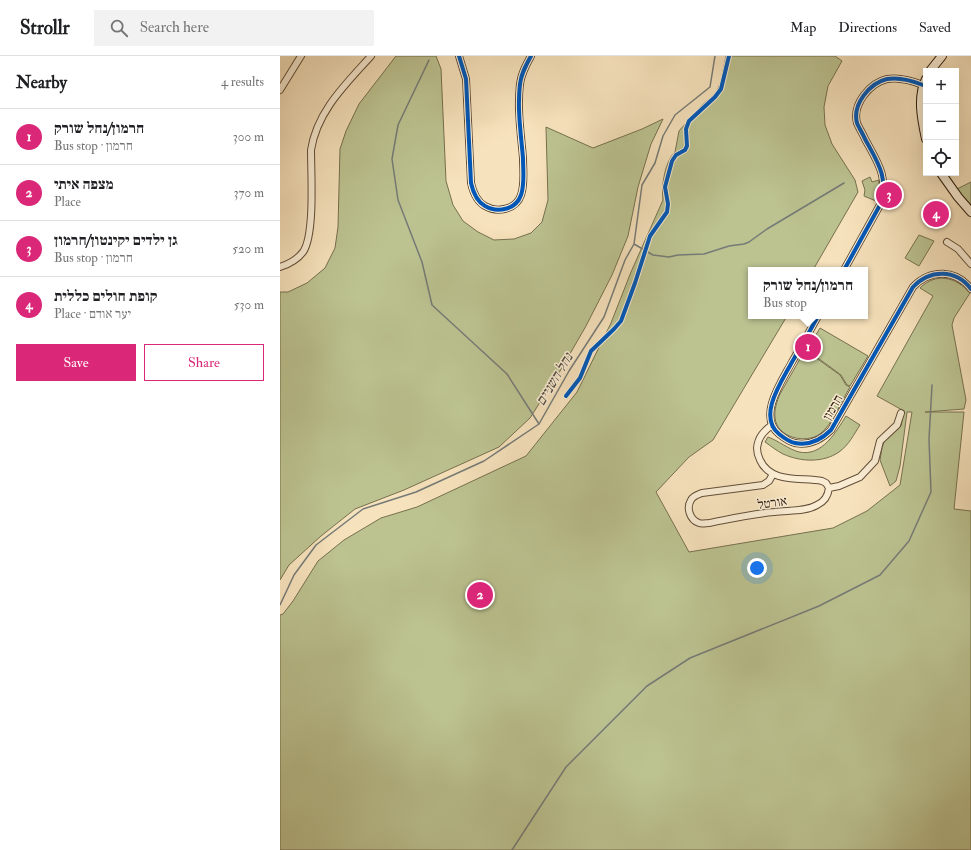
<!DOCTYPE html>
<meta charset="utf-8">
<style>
:root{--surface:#fff;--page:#f2f2f2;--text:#202124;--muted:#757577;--line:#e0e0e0;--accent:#db2777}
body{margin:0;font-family:"IM FELL Double Pica","Frank Ruhl Libre",serif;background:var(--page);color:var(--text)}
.controls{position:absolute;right:12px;top:12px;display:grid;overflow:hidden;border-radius:0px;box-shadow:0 4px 16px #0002}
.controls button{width:36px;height:36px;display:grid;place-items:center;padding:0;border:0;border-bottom:1px solid var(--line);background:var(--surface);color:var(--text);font:20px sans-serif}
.you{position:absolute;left:477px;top:512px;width:14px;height:14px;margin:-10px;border:3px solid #fff;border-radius:50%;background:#1a73e8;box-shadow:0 0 0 6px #1a73e833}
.badge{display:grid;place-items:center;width:26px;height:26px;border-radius:50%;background:var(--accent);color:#fff;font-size:13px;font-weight:700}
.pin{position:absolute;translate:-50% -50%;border:2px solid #fff;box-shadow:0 1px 4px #0006}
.popup{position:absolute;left:468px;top:211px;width:120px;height:52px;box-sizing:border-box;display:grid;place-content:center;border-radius:0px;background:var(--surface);filter:drop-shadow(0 1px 3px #0005);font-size:13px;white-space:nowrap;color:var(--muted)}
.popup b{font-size:15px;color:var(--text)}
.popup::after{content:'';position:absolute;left:50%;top:100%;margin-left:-8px;border:8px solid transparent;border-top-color:var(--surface)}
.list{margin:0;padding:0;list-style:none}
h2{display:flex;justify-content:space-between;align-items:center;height:52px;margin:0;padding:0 16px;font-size:17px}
h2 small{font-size:13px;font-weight:400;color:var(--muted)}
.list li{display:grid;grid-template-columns:26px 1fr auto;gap:12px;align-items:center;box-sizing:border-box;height:56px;padding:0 16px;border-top:1px solid var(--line)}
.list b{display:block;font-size:15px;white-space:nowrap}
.list p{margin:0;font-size:13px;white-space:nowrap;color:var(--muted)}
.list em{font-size:13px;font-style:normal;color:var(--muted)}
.actions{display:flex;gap:8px;padding:12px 16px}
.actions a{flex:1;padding:9px 0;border:1px solid var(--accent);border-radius:0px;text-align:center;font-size:14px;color:var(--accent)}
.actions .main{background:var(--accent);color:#fff}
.icon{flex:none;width:22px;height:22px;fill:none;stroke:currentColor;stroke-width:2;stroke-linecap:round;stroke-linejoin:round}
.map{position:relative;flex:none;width:691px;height:794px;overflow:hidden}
header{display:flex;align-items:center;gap:24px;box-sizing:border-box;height:56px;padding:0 20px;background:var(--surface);border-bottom:1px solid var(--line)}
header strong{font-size:19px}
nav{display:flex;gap:22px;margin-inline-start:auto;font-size:14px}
.search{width:280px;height:36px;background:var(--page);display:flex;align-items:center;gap:10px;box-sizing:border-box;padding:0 14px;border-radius:0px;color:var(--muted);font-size:15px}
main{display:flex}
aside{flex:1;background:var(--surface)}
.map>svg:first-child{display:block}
.green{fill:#bcc391;stroke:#76704f}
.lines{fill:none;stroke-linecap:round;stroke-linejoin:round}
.stream{stroke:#757b77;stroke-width:1.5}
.street-casing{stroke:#624e39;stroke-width:8}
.secondary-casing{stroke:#311d0d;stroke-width:10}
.street{stroke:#f9ecd3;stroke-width:6}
.secondary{stroke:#f9ecd3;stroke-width:8}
.cycleway-casing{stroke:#f9ecd3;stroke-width:6}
.cycleway{stroke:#0057b8;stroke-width:4}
.labels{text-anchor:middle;stroke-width:3;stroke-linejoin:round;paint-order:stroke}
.street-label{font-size:13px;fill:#311d0d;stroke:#f9ecd3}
.water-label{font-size:14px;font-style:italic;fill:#534c42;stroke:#f9ecd3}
</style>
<header>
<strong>Strollr</strong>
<div class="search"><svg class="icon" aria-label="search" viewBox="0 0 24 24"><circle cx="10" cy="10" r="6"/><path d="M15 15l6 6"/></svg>Search here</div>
<nav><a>Map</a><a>Directions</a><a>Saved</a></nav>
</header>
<main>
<aside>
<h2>Nearby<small>4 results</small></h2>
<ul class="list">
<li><span class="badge">1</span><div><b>חרמון/נחל שורק</b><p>Bus stop · חרמון</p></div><em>300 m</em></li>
<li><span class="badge">2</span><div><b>מצפה איתי</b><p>Place</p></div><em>370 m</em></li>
<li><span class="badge">3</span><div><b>גן ילדים יקינטון/חרמון</b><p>Bus stop · חרמון</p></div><em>520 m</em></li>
<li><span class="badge">4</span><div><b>קופת חולים כללית</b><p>Place · יער אודם</p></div><em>530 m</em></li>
</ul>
<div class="actions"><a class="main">Save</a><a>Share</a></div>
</aside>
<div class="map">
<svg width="691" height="794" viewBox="0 0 691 794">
<rect width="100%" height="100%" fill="#f6e2bc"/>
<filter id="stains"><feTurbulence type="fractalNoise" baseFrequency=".005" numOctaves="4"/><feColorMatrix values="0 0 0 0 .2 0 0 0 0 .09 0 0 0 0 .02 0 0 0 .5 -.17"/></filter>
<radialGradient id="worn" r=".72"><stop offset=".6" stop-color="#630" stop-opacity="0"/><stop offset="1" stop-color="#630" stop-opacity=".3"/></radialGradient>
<!-- green -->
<path class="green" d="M 116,0 L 156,0 L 161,13 L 166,125 L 173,149 L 183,165 L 198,176 L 214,184 L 234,183 L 251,177 L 262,166 L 268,144 L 266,71 L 313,92 L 362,73 L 383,63 L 371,88 L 358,131 L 348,180 L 332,219 L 306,270 L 280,315 L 250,362 L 219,391 L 124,434 L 75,453 L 41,480 L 9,509 L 0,524 L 0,236 L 8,236 L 27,227 L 45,212 L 55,192 L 58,171 L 60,93 L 66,75 L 79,48 Z
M 446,0 L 555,0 L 562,5 L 548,30 L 544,51 L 545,69 L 552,88 L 575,124 L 578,136 L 533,214 L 471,214 L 471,260 L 507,260 L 433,384 L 409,401 L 376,436 L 409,496 L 553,472 L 587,455 L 620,429 L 632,356 L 627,356 L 620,410 L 616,425 L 610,430 L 600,404 L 602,392 L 604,386 L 621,370 L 624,355 L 597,340 L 653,240 L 640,232 C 656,216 676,221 690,237 L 674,262 L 672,269 L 686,344 L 684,353 L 645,356 L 684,356 L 674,453 L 691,455 L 691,794 L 0,794 L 0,559 L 3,558 L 13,545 L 38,505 L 64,484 L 101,462 L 137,451 L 246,400 L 297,336 L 331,267 L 351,216 L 383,144 C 381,130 385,105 395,96 L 399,75 L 422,49 L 436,37 L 441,25 Z
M 590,121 L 592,126 L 599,124 L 599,138 L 596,145 L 584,140 L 585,134 L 582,125 Z
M 691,126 L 691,150 L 677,133 Z
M 639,179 L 654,185 L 639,210 L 625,202 Z
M 540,272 L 588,300 L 570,330 L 567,329 L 561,319 L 527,294 Z
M 525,294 L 560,319 L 566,329 L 570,331 C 562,344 552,369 540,378 C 526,388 497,382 495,362 C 494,354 497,345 500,338 Z
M 566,360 L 580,369 C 574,378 569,389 559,396 C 543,407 521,406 503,398 C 497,395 491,390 485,386 L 488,381 C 499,385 508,393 519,396 C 542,401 556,376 566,360 Z"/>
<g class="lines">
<!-- stream -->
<path class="stream" d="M 149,4 L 118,69 L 112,103 L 118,144 L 142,206 L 152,249 L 227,318 L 259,368
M 354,188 L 373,199 L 389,201 L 398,199 L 424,198 L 449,190 L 464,188 L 469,186 L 487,173 L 564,127
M 0,549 L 14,519 L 36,489 L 83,453 L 136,436 L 204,405 L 259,368 L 289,315 L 324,261 L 345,204 L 354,188 L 362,129 L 375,107 L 383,80 L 395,59 L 430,31 L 435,0
M 232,794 L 286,711 L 367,630 L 410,602 L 539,550 L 600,519 L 629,485 L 651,436 L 649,383 L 652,329"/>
<!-- street casing -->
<g class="street-casing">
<path id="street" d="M 179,0 L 186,23 L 191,127 C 193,136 196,145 205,150 C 217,157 236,154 241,139 C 245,128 243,114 243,102 C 241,78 237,53 240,28 C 241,18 246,9 251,0
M 0,34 L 21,0
M 667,186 L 678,193 L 691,208
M 0,211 C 9,208 17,204 23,196 C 35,179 31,117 31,94 C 37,55 66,28 91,0
M 564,214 L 600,149 C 609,121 598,107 585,83 C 583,78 579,72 577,67 C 572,48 590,27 607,23 C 619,21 633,25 643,29
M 538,260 C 530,275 521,291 512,306 C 502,325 477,360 499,378 C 504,382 509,386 515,387 C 530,390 541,384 551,374 L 633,231 C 650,213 676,213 691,233
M 492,369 C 484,375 478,381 477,392 C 477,396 478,400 480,404 C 491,428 521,421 542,425 L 546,427 L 549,432
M 493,418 L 489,425 L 483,429 L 422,437 C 417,439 413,440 411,444 C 406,452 410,464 419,467 C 422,468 426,467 429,467 C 450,463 472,458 494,456 C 508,454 525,456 537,449 C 544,446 548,440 549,432
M 549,432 L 559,430 L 580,421 L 595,405 L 600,385 L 617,369 L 621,357"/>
</g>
<!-- secondary casing -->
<g class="secondary-casing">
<path id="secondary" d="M 650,15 L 662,0
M 646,23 C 637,41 642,64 646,83
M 661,117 L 678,141 L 691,156"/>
</g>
<!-- street -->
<use href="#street" class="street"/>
<!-- secondary -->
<use href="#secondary" class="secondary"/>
<!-- cycleway casing -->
<g class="cycleway-casing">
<path id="cycleway" d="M 179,0 L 186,23 L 191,127 C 193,136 196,145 205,150 C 217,157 236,154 241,139 C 245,128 243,114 243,102 C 241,78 237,53 240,28 C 241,18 246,9 251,0
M 564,214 L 600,149 C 609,121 598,107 585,83 C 583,78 579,72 577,67 C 572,48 590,27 607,23 C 619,21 633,25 643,29
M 538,260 C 530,275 521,291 512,306 C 502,325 477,360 499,378 C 504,382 509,386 515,387 C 530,390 541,384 551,374 L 633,231 C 650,213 676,213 691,233
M 286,340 L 300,322 L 311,295 L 334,273 L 341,265 L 355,227 L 370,180 L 387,156 L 388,148 L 385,131 L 392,105 L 396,99 L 405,94 L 407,90 L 406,73 L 409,65 L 435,41 L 441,33 L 449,0"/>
</g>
<!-- cycleway -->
<use href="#cycleway" class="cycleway"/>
</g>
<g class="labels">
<!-- street labels -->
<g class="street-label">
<text transform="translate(552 351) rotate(-60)" y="5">חרמון</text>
<text transform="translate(492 446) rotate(-8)" y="5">אורטל</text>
</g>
<!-- water labels -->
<g class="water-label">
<text transform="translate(274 323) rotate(-59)" y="5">נחל השניים</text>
</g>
</g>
<rect width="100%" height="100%" filter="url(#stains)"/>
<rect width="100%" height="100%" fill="url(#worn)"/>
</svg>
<div class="controls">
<button>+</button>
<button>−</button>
<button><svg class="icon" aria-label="locate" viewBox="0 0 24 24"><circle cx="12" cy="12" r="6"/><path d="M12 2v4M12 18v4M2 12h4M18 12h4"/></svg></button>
</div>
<div class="you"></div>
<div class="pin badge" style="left:528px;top:291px">1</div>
<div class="popup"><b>חרמון/נחל שורק</b>Bus stop</div>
<div class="pin badge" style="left:200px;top:539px">2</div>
<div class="pin badge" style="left:609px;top:139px">3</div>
<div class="pin badge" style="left:656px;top:158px">4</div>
</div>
</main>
